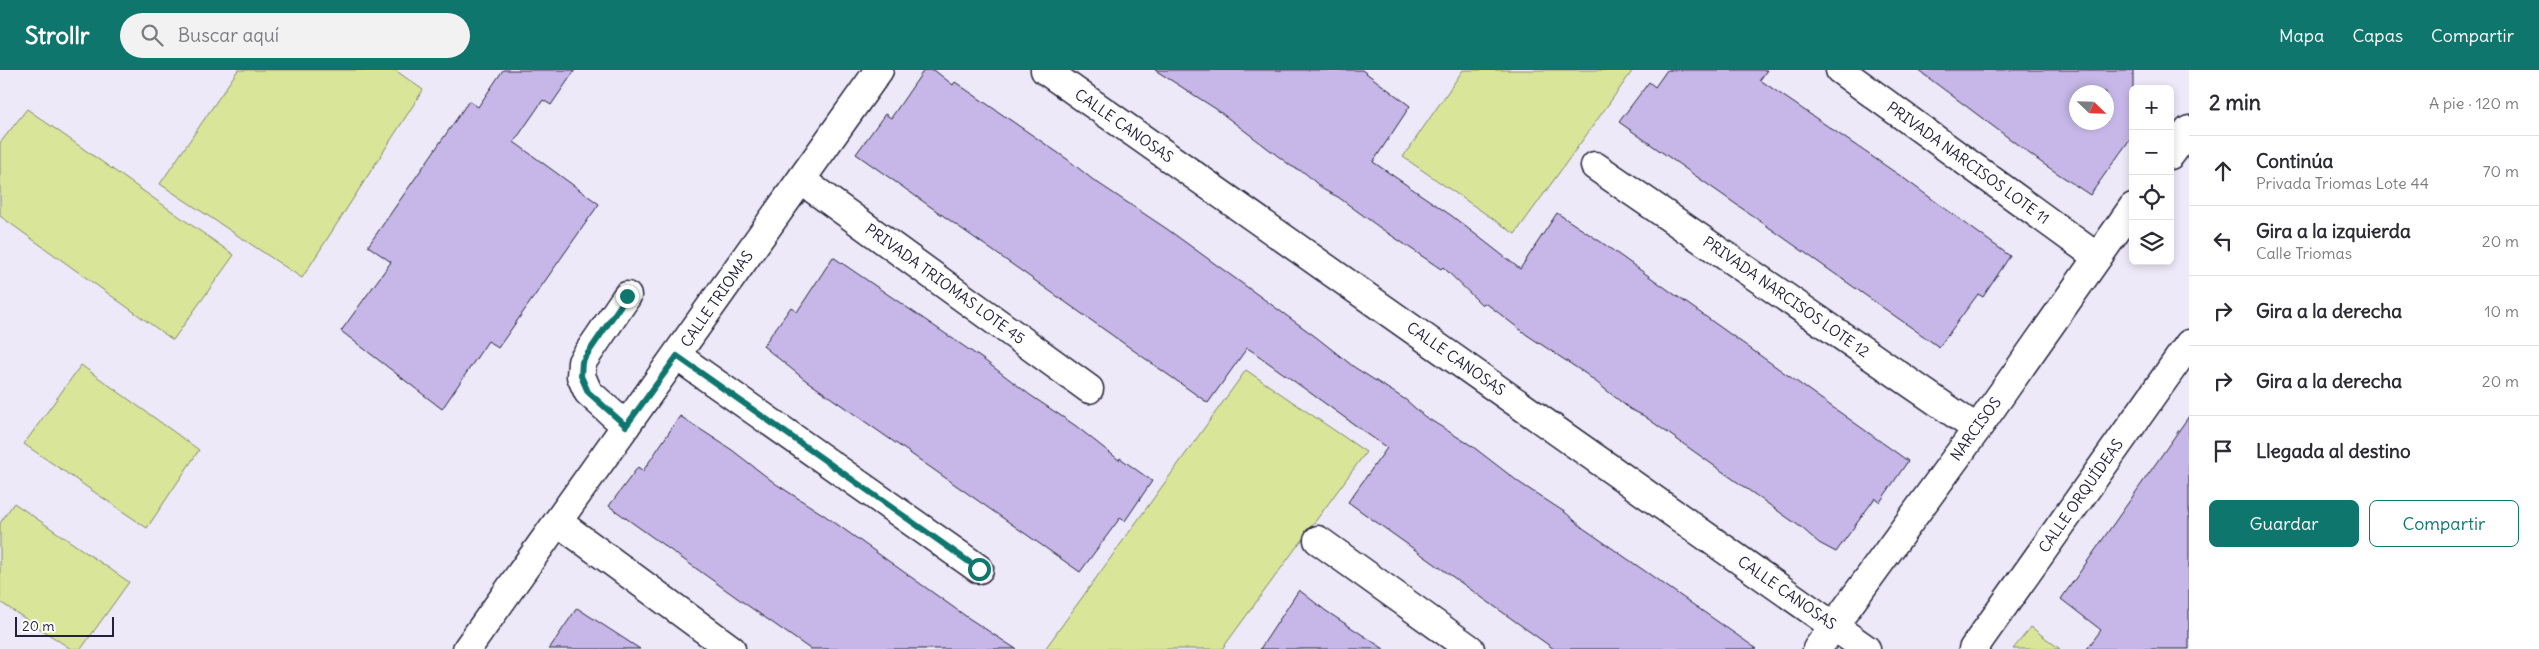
<!DOCTYPE html>
<html lang="es">
<meta charset="utf-8">
<style>
:root{--surface:#fff;--page:#f2f2f3;--text:#2b2b33;--muted:#7c7c81;--line:#e1e1e2;--accent:#0f766e}
body{margin:0;font-family:Delius,sans-serif;background:var(--page);color:var(--text)}
.controls{position:absolute;right:15px;top:15px;display:grid;overflow:hidden;border-radius:8px;box-shadow:0 2px 8px #0003}
.controls button{width:45px;height:45px;display:grid;place-items:center;padding:0;border:0;border-bottom:1px solid var(--line);background:var(--surface);color:var(--text);font:25px sans-serif}
.compass{position:absolute;left:2069px;top:15px;width:45px;height:45px;border-radius:50%;background:var(--surface);box-shadow:0 2px 8px #0003;rotate:113deg}
.scale{position:absolute;left:15px;bottom:12px;width:99px;box-sizing:border-box;padding-left:5px;border:2px solid #22223b;border-top:0;font-size:14px;line-height:18px;white-space:nowrap;color:#22223b;-webkit-text-stroke:4px #fff;paint-order:stroke}
.stop{position:absolute;width:15px;height:15px;margin:-11px;border:4px solid #0f766e;border-radius:50%;background:#fff}
.stop.end{background:#0f766e;border-color:#fff;box-shadow:0 1px 5px #0008}
.list{margin:0;padding:0;list-style:none}
h2{display:flex;justify-content:space-between;align-items:center;height:65px;margin:0;padding:0 20px;font-size:21px}
h2 small{font-size:16px;font-weight:400;color:var(--muted)}
.list li{display:grid;grid-template-columns:32px 1fr auto;gap:15px;align-items:center;box-sizing:border-box;height:70px;padding:0 20px;border-top:1px solid var(--line)}
.list b{display:block;font-size:19px;white-space:nowrap}
.list p{margin:0;font-size:16px;white-space:nowrap;color:var(--muted)}
.list em{font-size:16px;font-style:normal;color:var(--muted)}
.actions{display:flex;gap:10px;padding:15px 20px}
.actions a{flex:1;padding:11px 0;border:1px solid var(--accent);border-radius:8px;text-align:center;font-size:18px;color:var(--accent)}
.actions .main{background:var(--accent);color:#fff}
.icon{flex:none;width:28px;height:28px;fill:none;stroke:currentColor;stroke-width:2;stroke-linecap:round;stroke-linejoin:round}
.map{position:relative;flex:none;width:2189px;height:579px;overflow:hidden}
header{display:flex;align-items:center;gap:30px;box-sizing:border-box;height:70px;padding:0 25px;background:var(--accent);color:#fff}
header strong{font-size:24px}
nav{display:flex;gap:28px;margin-inline-start:auto;font-size:18px}
.search{width:350px;height:45px;background:var(--page);display:flex;align-items:center;gap:12px;box-sizing:border-box;padding:0 18px;border-radius:28px;color:var(--muted);font-size:19px}
main{display:flex}
aside{flex:1;background:var(--surface)}
.map>svg:first-child{display:block}
.green{fill:#d9e699;stroke:#7e846a}
.building{fill:#c6b7e8;stroke:#22223b;fill-rule:evenodd}
.lines{fill:none;stroke-linecap:round;stroke-linejoin:round}
.minor-casing{stroke:#22223b;stroke-width:31}
.minor{stroke:#fff;stroke-width:28}
.route{stroke:#0f766e;stroke-width:6}
.labels{text-anchor:middle;stroke-width:4;stroke-linejoin:round;paint-order:stroke}
.street-label{font-size:15px;fill:#22223b;stroke:#fff}
</style>
<header>
<strong>Strollr</strong>
<div class="search"><svg class="icon" aria-label="search" viewBox="0 0 24 24"><circle cx="10" cy="10" r="6"/><path d="M15 15l6 6"/></svg>Buscar aquí</div>
<nav><a>Mapa</a><a>Capas</a><a>Compartir</a></nav>
</header>
<main>
<div class="map">
<svg width="2189" height="579" viewBox="0 0 2189 579">
<rect width="100%" height="100%" fill="#eee9f8"/>
<filter id="ink" filterUnits="userSpaceOnUse"><feTurbulence type="fractalNoise" baseFrequency=".02" numOctaves="2"/><feDisplacementMap in="SourceGraphic" scale="10" xChannelSelector="R" yChannelSelector="G"/><feConvolveMatrix kernelMatrix="1 2 1 2 8 2 1 2 1" color-interpolation-filters="sRGB"/></filter>
<g filter="url(#ink)">
<!-- green -->
<path class="green" d="M 238,0 L 395,0 L 423,20 L 302,208 L 160,114 Z
M 1463,0 L 1633,0 L 1515,164 L 1403,87 Z
M 27,39 L 234,185 L 173,270 L 0,146 L 0,73 Z
M 81,295 L 199,380 L 147,458 L 24,374 Z
M 1246,300 L 1366,382 L 1222,579 L 1045,579 Z
M 14,433 L 129,512 L 81,579 L 71,579 L 0,532 L 0,453 Z
M 2031,557 L 2060,579 L 2013,579 Z"/>
<!-- building -->
<path class="building" d="M 503,0 L 575,0 L 551,35 L 543,30 L 514,72 L 599,134 L 498,278 L 488,271 L 442,339 L 341,261 L 391,192 L 368,176 L 469,31 L 478,37 Z
M 924,0 L 934,0 L 953,15 L 955,12 L 1067,89 L 1092,109 L 1167,159 L 1316,267 L 1354,297 L 1406,330 L 1424,346 L 1472,376 L 1520,413 L 1566,443 L 1583,458 L 1757,579 L 1554,579 L 1348,432 L 1387,378 L 1252,281 L 1247,278 L 1208,333 L 856,84 L 885,44 L 891,48 Z
M 1155,0 L 1362,0 L 1410,36 L 1373,92 L 1452,146 L 1520,199 L 1557,143 L 1601,172 L 1908,391 L 1880,432 L 1875,428 L 1836,482 L 1819,473 L 1802,458 L 1644,346 L 1630,339 L 1586,304 L 1527,265 L 1491,237 L 1484,233 L 1482,235 L 1443,197 L 1441,199 L 1379,157 L 1338,127 L 1324,120 L 1305,103 L 1291,96 L 1216,39 Z
M 1667,0 L 1767,0 L 1760,10 L 1902,107 L 2010,186 L 1983,227 L 1978,224 L 1939,277 L 1619,52 L 1649,12 L 1655,17 Z
M 1918,0 L 2133,0 L 2133,65 L 2090,125 L 2042,93 ZM 2076,22 L 2106,22 L 2106,52 L 2076,52 Z
M 833,187 L 984,290 L 1030,325 L 1076,356 L 1119,390 L 1120,388 L 1152,411 L 1125,451 L 1120,448 L 1080,502 L 804,309 L 763,276 L 791,237 L 797,242 Z
M 680,346 L 732,380 L 776,414 L 824,445 L 967,547 L 1016,579 L 810,579 L 747,535 L 609,436 L 638,397 L 643,401 Z
M 2189,346 L 2189,579 L 2087,579 L 2101,560 L 2061,529 Z
M 1299,520 L 1326,541 L 1384,579 L 1260,579 Z
M 577,538 L 640,579 L 549,579 Z"/>
<g class="lines">
<!-- minor casing -->
<g class="minor-casing">
<path id="minor" d="M 1045,0 L 1866,579
M 1840,0 L 2097,187
M 2170,85 L 2189,60
M 1595,96 L 1977,359
M 801,110 L 1089,319
M 677,286 L 979,499
M 626,356 L 588,322 L 581,306 L 582,292 L 627,226
M 558,452 L 731,579
M 1318,470 L 1470,579
M 467,579 L 879,0
M 1817,579 L 1977,359 L 2133,137
M 1973,579 L 2189,274"/>
</g>
<!-- minor -->
<use href="#minor" class="minor"/>
</g>
</g>
<g class="lines" filter="url(#ink)">
<!-- route -->
<path class="route" d="M 627,226 L 582,292 L 581,306 L 588,322 L 626,356 L 677,286 L 979,499"/>
</g>
<g class="labels">
<!-- street labels -->
<g class="street-label">
<text transform="translate(1124 56) rotate(35)" y="5">CALLE CANOSAS</text>
<text transform="translate(1968 93) rotate(36)" y="5">PRIVADA NARCISOS LOTE 11</text>
<text transform="translate(945 214) rotate(36)" y="5">PRIVADA TRIOMAS LOTE 45</text>
<text transform="translate(1786 227) rotate(35)" y="5">PRIVADA NARCISOS LOTE 12</text>
<text transform="translate(717 229) rotate(-55)" y="5">CALLE TRIOMAS</text>
<text transform="translate(1456 289) rotate(35)" y="5">CALLE CANOSAS</text>
<text transform="translate(1976 359) rotate(-54)" y="5">NARCISOS</text>
<text transform="translate(2081 426) rotate(-55)" y="5">CALLE ORQUÍDEAS</text>
<text transform="translate(1787 523) rotate(35)" y="5">CALLE CANOSAS</text>
</g>
</g>
</svg>
<div class="controls">
<button>+</button>
<button>−</button>
<button><svg class="icon" aria-label="locate" viewBox="0 0 24 24"><circle cx="12" cy="12" r="6"/><path d="M12 2v4M12 18v4M2 12h4M18 12h4"/></svg></button>
<button><svg class="icon" aria-label="layers" viewBox="0 0 24 24"><path d="M12 4l9 5-9 5-9-5zM3 14l9 5 9-5"/></svg></button>
</div>
<svg class="compass" viewBox="-18 -18 36 36"><path d="M0-13l5 13h-10z" fill="#e53935"/><path d="M0 13l5-13h-10z" fill="#7c7c81"/></svg>
<div class="scale">20 m</div>
<div class="stop" style="left:979px;top:499px"></div>
<div class="stop end" style="left:627px;top:226px"></div>
</div>
<aside>
<h2>2 min<small>A pie · 120 m</small></h2>
<ul class="list">
<li><svg class="icon" aria-label="ahead" viewBox="0 0 24 24"><path d="M12 20V5M6 11l6-6 6 6"/></svg><div><b>Continúa</b><p>Privada Triomas Lote 44</p></div><em>70 m</em></li>
<li><svg class="icon" aria-label="left" viewBox="0 0 24 24"><path d="M17 20v-9H6M10 6l-5 5 5 5"/></svg><div><b>Gira a la izquierda</b><p>Calle Triomas</p></div><em>20 m</em></li>
<li><svg class="icon" aria-label="right" viewBox="0 0 24 24"><path d="M7 20v-9h11M14 6l5 5-5 5"/></svg><div><b>Gira a la derecha</b></div><em>10 m</em></li>
<li><svg class="icon" aria-label="right" viewBox="0 0 24 24"><path d="M7 20v-9h11M14 6l5 5-5 5"/></svg><div><b>Gira a la derecha</b></div><em>20 m</em></li>
<li><svg class="icon" aria-label="arrive" viewBox="0 0 24 24"><path d="M6 21V4h12l-3 4 3 4H6"/></svg><div><b>Llegada al destino</b></div></li>
</ul>
<div class="actions"><a class="main">Guardar</a><a>Compartir</a></div>
</aside>
</main>
